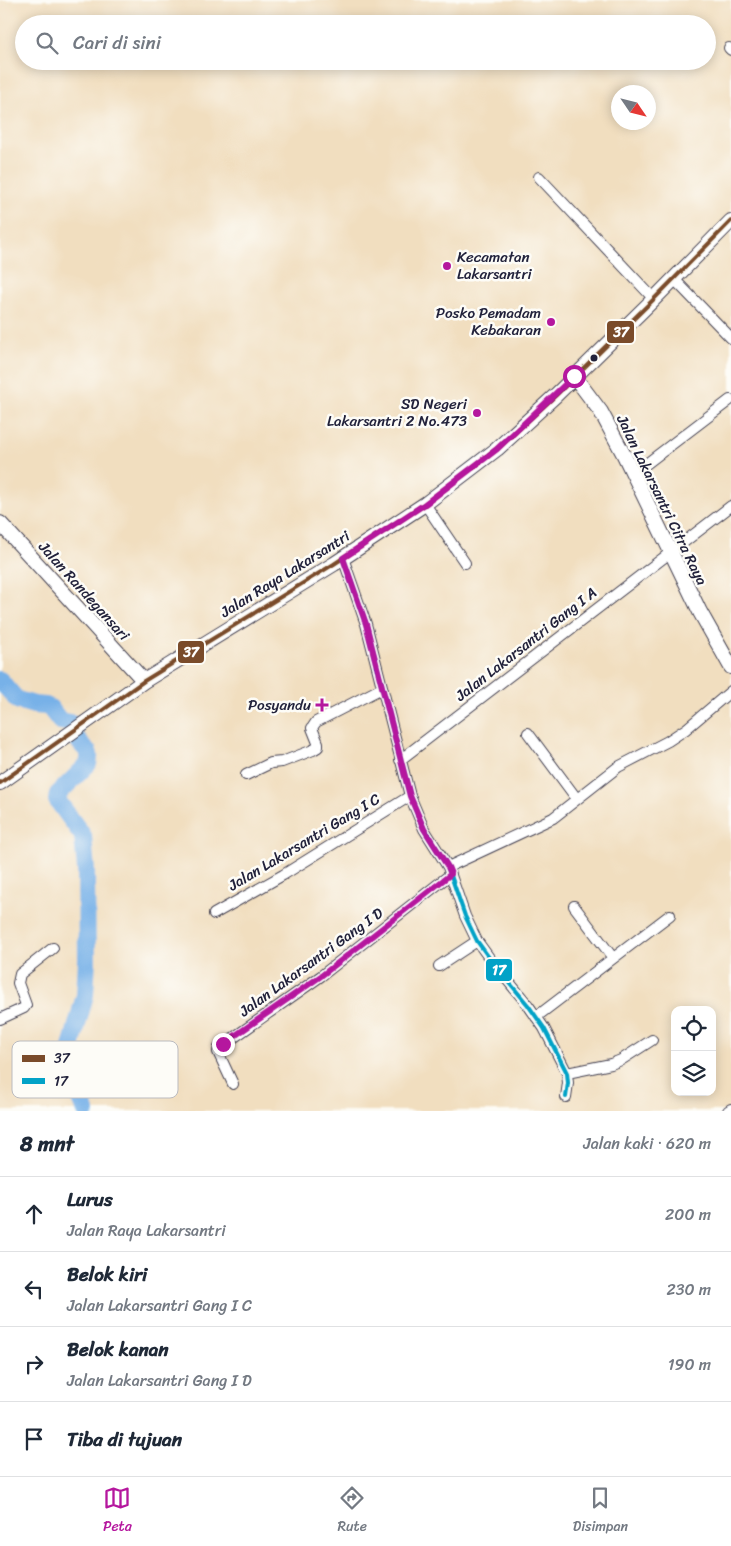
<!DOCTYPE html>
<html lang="id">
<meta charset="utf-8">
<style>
:root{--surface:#fff;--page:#f2f2f3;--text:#1f2937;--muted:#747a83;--line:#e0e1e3;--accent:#b5179e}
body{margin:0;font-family:Sriracha,sans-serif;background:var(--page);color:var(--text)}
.controls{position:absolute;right:15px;bottom:15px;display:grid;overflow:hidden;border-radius:10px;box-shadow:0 2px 12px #0003}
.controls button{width:45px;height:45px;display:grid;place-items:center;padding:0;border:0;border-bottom:1px solid var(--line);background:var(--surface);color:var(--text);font:25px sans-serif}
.compass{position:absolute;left:611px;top:85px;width:45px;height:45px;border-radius:50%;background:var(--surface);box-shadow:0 2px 12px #0003;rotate:125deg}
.stop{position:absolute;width:15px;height:15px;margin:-11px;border:4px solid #b5179e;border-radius:50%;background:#fff}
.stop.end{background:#b5179e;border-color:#fff;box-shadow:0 1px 5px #0008}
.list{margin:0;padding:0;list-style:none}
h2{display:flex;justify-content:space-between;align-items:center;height:65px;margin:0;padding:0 20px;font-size:21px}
h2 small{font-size:16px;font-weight:400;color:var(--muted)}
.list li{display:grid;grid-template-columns:32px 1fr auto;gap:15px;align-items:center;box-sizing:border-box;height:75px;padding:0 20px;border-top:1px solid var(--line)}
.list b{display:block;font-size:19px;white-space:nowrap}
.list p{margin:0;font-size:16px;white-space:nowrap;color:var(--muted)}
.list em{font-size:16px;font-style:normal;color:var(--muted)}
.icon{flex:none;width:28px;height:28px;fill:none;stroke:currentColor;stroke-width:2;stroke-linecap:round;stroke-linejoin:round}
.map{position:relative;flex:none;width:731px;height:1111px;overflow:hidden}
.search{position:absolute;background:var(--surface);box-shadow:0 2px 12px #0003;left:15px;right:15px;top:15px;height:55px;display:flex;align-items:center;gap:12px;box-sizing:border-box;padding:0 18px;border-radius:28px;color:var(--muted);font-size:19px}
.sheet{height:365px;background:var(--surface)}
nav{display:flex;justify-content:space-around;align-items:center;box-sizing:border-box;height:70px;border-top:1px solid var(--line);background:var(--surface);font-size:14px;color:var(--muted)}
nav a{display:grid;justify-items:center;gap:2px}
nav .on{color:var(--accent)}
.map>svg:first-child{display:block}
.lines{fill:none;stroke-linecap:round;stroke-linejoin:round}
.river{stroke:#77b1e8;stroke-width:18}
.street-casing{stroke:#413e4f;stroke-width:12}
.secondary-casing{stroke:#413e4f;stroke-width:16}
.street{stroke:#fff;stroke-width:10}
.secondary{stroke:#fff;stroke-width:14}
.bus-1-casing{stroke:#fdfcf7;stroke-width:8}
.bus-2-casing{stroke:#fdfcf7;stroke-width:8}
.bus-1{stroke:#7a4b2a;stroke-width:4}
.bus-2{stroke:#02a2c7;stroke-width:4}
.route{stroke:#b5179e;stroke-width:6}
.poi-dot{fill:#b5179e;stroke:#fdfcf7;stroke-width:2}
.bus-dot{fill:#22223b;stroke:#fdfcf7;stroke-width:2}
.labels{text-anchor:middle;stroke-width:5;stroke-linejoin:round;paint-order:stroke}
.poi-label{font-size:15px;fill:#22223b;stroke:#fdfcf7;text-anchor:end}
.street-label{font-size:15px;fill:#22223b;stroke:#fdfcf7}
.key{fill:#fdfcf7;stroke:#bbbbbf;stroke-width:1}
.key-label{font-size:14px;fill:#22223b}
.line-badge{stroke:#fdfcf7;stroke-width:2}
.badge-label{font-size:14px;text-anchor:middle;font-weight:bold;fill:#fff}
</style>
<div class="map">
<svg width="731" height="1111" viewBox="0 0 731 1111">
<rect width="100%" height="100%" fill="#fdfcf7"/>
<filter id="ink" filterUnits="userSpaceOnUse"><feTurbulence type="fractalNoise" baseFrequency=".02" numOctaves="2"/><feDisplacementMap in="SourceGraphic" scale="10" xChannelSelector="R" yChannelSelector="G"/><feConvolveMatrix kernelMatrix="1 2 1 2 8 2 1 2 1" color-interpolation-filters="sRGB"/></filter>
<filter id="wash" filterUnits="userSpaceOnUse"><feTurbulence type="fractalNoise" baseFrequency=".0096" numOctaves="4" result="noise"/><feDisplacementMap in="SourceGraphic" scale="20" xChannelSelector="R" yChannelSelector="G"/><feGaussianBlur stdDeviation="1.12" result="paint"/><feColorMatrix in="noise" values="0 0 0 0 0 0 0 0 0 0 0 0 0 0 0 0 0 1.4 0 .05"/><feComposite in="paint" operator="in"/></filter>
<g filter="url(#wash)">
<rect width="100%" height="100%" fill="#f1debf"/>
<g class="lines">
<!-- river -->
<path class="river" d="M 0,680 L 17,700 L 34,705 L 46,706 L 50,708 L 60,721 L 71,723 L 75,729
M 79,741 C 85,751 92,749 88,764 L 58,794 L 57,800 L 83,836 L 86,870 L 87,959 L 85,995 L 70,1051 L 68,1069 L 86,1111"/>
</g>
</g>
<g filter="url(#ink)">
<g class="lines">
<!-- street casing -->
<g class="street-casing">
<path id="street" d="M 729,48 L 731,50
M 539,177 L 654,299
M 674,279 L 731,338
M 633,474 L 730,400
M 425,504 L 465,563
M 343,558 L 366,624 L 410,796 L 424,829 L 448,867 L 465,916 L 477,941 L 490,959 L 528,1005 L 544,1028 L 567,1073 L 568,1083 L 566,1097
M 528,733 L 577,799
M 400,760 L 731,506
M 246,775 L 271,763 L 282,762 L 313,750 L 318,747 L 318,743 L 312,728 L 316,722 L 382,688
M 448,867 L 553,818 L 618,767 L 668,741 L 686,729 L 731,691
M 574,906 L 613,958
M 214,914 L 283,875 L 410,796
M 439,966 L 477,941
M 536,1017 L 670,915
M 0,1019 L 24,1008 L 26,1005 L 18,983 L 20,974 L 53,948
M 567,1073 L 611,1064 L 621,1060 L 652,1040
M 233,1084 L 218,1052 L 219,1048 L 321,976 L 451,874
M 728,1111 L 731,1109"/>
</g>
<!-- secondary casing -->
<g class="secondary-casing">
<path id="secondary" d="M 574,376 L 601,412 L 624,455 L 700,612 L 731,667
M 0,523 L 144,681
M 0,783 L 144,681 L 334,564 L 425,504 L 497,449 L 556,395 L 654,299 L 731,221"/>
</g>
<!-- street -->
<use href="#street" class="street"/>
<!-- secondary -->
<use href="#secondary" class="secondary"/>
<!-- bus-1 casing -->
<g class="bus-1-casing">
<path id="bus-1" d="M 0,783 L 144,681 L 334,564 L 425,504 L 497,449 L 556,395 L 654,299 L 731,221"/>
</g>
<!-- bus-2 casing -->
<g class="bus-2-casing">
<path id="bus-2" d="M 343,558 L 366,624 L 410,796 L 424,829 L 448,867 L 465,916 L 477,941 L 490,959 L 528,1005 L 544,1028 L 567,1073 L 568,1083 L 566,1097"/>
</g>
<!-- bus-1 -->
<use href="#bus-1" class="bus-1"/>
<!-- bus-2 -->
<use href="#bus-2" class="bus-2"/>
</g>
</g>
<g class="lines" filter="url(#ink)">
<!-- route -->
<path class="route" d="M 223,1044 L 321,976 L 451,874 L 448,867 L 424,829 L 410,796 L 366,624 L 343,558 L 425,504 L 497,449 L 574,376"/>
</g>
<!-- markers -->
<g class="poi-dot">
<circle cx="447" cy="266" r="5"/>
<circle cx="551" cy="322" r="5"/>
<circle cx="477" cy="413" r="5"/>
<path d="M319.5 697.5h5v5h5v5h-5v5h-5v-5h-5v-5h5z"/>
</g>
<circle class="bus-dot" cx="594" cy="358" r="4.5"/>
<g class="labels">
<!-- poi labels -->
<g class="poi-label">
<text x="457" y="262" text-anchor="start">Kecamatan<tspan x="457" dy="17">Lakarsantri</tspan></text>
<text x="541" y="318">Posko Pemadam<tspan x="541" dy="17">Kebakaran</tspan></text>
<text x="467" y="409">SD Negeri<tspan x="467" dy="17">Lakarsantri 2 No.473</tspan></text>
<text x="311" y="710">Posyandu</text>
</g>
<!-- street labels -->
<g class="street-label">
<text transform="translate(662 500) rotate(64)" y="5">Jalan Lakarsantri Citra Raya</text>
<text transform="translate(285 574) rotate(-32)" y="5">Jalan Raya Lakarsantri</text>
<text transform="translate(84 591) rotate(48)" y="5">Jalan Randegansari</text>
<text transform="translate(526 644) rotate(-38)" y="5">Jalan Lakarsantri Gang I A</text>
<text transform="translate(304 842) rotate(-31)" y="5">Jalan Lakarsantri Gang I C</text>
<text transform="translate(311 962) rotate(-36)" y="5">Jalan Lakarsantri Gang I D</text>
</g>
</g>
<!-- legend -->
<rect x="12" y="1041" width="166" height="57" rx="8" class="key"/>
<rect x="22" y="1055" width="23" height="7" fill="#7a4b2a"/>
<rect x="22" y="1078" width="23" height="6" fill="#02a2c7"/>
<g class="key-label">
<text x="54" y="1063">37</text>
<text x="54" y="1086">17</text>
</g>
<g class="line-badge">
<rect x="606" y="320" width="29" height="24" rx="5" fill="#7a4b2a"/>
<rect x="177" y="640" width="28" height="24" rx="5" fill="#7a4b2a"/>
<rect x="485" y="958" width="28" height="24" rx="5" fill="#02a2c7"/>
</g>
<g class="badge-label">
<text x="621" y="337">37</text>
<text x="191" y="657">37</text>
<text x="499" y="975">17</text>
</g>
</svg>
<div class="controls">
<button><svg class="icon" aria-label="locate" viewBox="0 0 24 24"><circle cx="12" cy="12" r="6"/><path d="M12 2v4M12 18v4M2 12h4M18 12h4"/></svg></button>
<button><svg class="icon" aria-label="layers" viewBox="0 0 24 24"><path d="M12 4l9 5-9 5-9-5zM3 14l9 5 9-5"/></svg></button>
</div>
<svg class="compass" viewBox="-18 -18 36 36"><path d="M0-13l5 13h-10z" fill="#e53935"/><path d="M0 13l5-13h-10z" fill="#747a83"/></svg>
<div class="stop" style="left:574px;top:376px"></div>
<div class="stop end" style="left:223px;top:1044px"></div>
<div class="search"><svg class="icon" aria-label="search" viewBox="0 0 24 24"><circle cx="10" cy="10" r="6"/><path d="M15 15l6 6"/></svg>Cari di sini</div>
</div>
<section class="sheet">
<h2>8 mnt<small>Jalan kaki · 620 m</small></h2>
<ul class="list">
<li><svg class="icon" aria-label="ahead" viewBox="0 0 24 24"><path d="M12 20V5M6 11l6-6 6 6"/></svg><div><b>Lurus</b><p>Jalan Raya Lakarsantri</p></div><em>200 m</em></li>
<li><svg class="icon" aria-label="left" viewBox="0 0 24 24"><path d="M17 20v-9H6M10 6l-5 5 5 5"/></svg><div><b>Belok kiri</b><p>Jalan Lakarsantri Gang I C</p></div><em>230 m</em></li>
<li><svg class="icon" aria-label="right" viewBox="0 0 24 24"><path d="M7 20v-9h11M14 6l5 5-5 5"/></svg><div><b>Belok kanan</b><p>Jalan Lakarsantri Gang I D</p></div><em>190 m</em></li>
<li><svg class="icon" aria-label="arrive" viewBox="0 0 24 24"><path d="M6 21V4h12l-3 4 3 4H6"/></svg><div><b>Tiba di tujuan</b></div></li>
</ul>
</section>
<nav>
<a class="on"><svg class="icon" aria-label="map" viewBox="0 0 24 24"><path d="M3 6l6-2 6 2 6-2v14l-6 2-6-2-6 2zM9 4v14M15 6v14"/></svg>Peta</a>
<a><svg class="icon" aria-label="directions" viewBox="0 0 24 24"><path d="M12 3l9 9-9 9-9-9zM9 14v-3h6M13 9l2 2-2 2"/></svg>Rute</a>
<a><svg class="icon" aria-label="saved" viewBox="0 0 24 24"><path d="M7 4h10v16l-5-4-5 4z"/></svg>Disimpan</a>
</nav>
